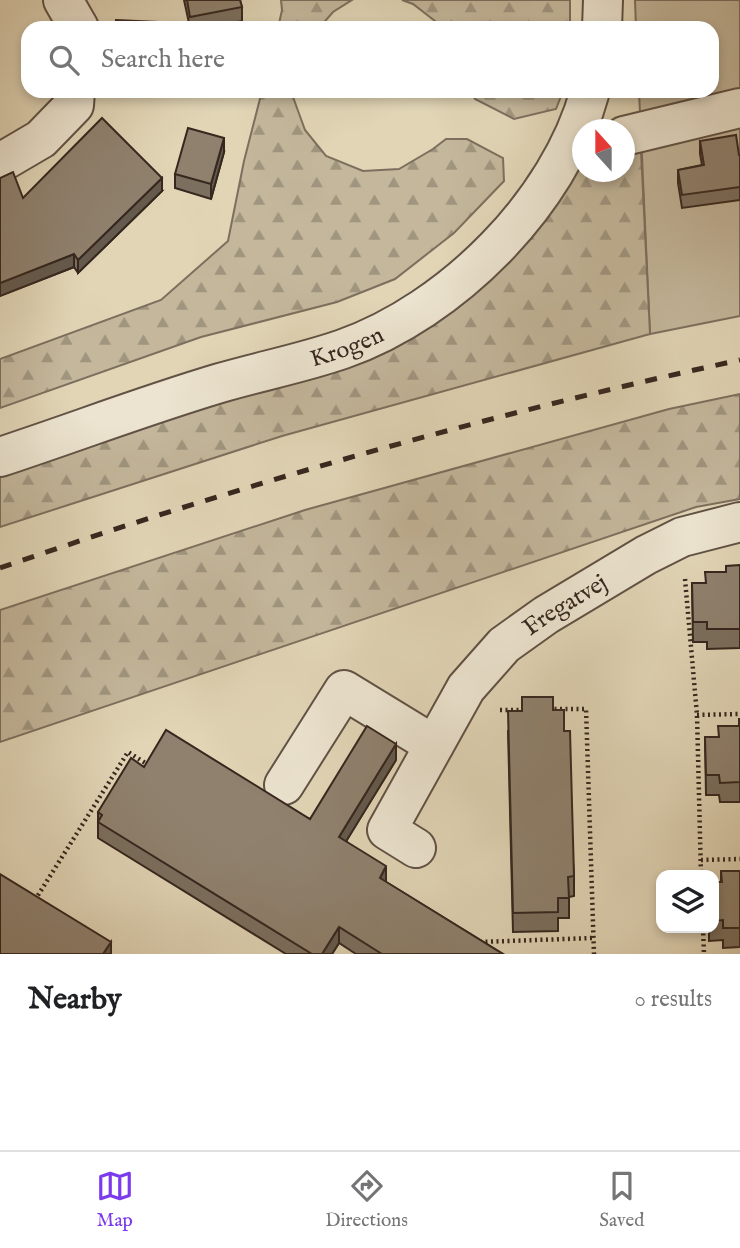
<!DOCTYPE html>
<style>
:root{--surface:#fff;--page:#f2f2f2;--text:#202124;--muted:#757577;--line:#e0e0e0;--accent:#7c3aed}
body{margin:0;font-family:"IM FELL English",serif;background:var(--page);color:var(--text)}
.controls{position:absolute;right:21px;bottom:21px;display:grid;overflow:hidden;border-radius:14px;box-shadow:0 4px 10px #0003}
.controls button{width:63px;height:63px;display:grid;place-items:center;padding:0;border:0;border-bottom:2px solid var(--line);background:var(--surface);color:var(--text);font:35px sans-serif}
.compass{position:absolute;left:572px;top:119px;width:63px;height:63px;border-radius:50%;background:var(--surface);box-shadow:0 4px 10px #0003;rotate:339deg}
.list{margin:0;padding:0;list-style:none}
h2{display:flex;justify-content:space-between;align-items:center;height:91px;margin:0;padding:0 28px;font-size:30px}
h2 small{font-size:23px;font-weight:400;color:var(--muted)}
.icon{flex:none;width:38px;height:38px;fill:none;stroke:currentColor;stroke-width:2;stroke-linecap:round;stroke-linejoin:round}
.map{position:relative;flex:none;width:740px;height:954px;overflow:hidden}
.search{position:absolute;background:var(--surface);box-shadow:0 4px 10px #0003;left:21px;right:21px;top:21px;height:77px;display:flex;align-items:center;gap:18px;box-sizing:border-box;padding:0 24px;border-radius:21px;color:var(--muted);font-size:26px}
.sheet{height:196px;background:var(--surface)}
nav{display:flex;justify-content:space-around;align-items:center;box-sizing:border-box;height:98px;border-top:2px solid var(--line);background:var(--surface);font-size:19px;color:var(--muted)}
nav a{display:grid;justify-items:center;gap:4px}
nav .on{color:var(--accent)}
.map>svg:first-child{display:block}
.green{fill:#c4b79c;stroke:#7d6f5e;stroke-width:2}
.forest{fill:url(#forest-firs);stroke:#7d6f5e;stroke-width:2}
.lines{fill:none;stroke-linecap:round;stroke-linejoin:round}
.minor-casing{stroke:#615245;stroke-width:42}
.path{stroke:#36271f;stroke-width:4.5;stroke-dasharray:2 3.5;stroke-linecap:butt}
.minor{stroke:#ece4d0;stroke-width:38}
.rail{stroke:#36271f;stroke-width:5;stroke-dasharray:12 12;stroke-linecap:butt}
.wall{fill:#7b6f5f;stroke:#36271f;stroke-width:2}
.shaded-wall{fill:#645a4d;stroke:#36271f;stroke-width:2}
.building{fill:#8f816e;stroke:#36271f;stroke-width:2}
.labels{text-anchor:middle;stroke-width:7;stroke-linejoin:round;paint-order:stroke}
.street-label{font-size:24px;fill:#36271f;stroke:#ece4d0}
</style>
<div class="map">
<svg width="740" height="954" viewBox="0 0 740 954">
<defs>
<pattern id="forest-firs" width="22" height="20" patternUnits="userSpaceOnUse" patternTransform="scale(1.75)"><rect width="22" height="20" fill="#c4b79c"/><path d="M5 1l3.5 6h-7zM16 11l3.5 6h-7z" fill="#a0957f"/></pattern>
</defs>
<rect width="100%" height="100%" fill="#e1d5b6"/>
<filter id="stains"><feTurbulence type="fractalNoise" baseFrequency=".00286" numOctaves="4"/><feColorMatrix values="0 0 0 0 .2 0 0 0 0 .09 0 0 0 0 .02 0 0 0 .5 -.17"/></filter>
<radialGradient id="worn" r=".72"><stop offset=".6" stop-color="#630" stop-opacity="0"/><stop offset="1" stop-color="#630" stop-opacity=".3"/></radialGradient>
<!-- green -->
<path class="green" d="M 635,0 L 740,0 L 740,316 L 650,334 L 639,91 L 712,91 L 712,28 L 636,28 Z"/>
<!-- forest -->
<path class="forest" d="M 281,0 L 352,0 L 333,12 L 319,28 L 278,28 L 282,10 Z
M 402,0 L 570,0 L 570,28 L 444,28 L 413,4 Z
M 262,91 L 294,91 L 293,97 L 305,130 L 326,156 L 363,171 L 399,169 L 433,149 L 446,139 L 467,139 L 503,158 L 504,181 L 454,233 L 395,279 L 337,302 L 201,337 L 0,408 L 0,359 L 161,300 L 228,241 L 244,161 Z
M 470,91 L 563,91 L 556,109 L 514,119 L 475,99 Z
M 641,151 L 650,334 L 282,436 L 0,527 L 0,477 L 224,400 L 348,363 L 571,172 L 582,164 L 582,172 L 624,172 L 625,153 Z
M 740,394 L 740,499 L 696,507 L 0,742 L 0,610 L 305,510 L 669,409 Z"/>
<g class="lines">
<!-- minor casing -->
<g class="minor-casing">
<g id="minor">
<path d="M 63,0 L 79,28"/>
<path d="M 602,28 L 603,0"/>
<path d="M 624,136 L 740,108"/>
<path d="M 0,163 L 41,139 L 74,105 L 75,91"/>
<path id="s1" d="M 0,457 C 73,433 146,405 220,383 C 261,371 303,363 343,349 C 451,311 560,203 590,91"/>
<path d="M 284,785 L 344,690 L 434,745"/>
<path id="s2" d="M 416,848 L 387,830 L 466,688 L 504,645 L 546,615 L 646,555 L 682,537 L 740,522"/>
</g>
</g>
<!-- path -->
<path class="path" d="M 685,579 L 697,715 L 701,875
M 549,709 L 586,709 L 594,954
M 500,710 L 527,710
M 697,715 L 740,714
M 701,860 L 740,859
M 35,900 L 128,752 L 150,766
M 703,928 L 704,954
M 480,942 L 593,938"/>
<!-- minor -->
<use href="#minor" class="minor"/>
<!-- rail -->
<path class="rail" d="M 0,568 C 242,484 490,414 740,360"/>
</g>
<!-- wall -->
<path class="wall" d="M 184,0 L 240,0 L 242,7 L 242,21 L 208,28 L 116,28 L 189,23 Z
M 170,91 L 198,91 L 198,92 Z
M 700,141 L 740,155 L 740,200 L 682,208 L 678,183 L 678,170 L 702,165 L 700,154 Z
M 224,152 L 211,199 L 175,188 L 175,174 Z
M 0,178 L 23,198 L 162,191 L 78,273 L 74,267 L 0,296 Z
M 740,565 L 740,648 L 707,649 L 707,642 L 693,642 L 692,583 L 705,583 Z
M 553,710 L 564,731 L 574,876 L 574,896 L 569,897 L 569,918 L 558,918 L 558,931 L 513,932 L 508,731 Z
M 740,719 L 740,802 L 720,802 L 719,795 L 706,795 L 705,737 L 718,737 L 739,726 Z
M 396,760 L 346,841 L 386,882 L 503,954 L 356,954 L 339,943 L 332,954 L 286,954 L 98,838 L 98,812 L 144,767 L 310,819 Z
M 721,871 L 740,871 L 740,947 L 723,948 L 723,940 L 709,941 L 709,928 L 714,928 L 714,882 L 721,882 Z"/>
<!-- shaded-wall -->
<path class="shaded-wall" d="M 224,138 L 224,152 L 211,199 L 211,184 Z
M 162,178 L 162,191 L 78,273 L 78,260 Z
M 74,254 L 74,267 L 0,296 L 0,283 Z
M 396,744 L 396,760 L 339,853 L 339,837 Z
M 386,866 L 386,883 L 380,878 Z
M 339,927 L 339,943 L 332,954 L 322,954 Z
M 111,942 L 111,954 L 103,954 Z"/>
<!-- building -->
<path class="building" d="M 187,0 L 240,0 L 242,7 L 190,17 Z
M 116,20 L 200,24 L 200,28 L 116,28 Z
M 102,118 L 162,178 L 78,260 L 74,254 L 0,283 L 0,178 L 13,172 L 23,198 Z
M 188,128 L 224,138 L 211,184 L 175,174 Z
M 736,135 L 739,155 L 740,155 L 740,187 L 682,195 L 678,170 L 704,165 L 700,141 Z
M 740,565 L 740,629 L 707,629 L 707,622 L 693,622 L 692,583 L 706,583 L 705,572 L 726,572 L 726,566 Z
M 522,697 L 553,697 L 553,710 L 564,710 L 564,731 L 570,731 L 574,876 L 568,877 L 569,898 L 558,898 L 558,912 L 513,913 L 508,711 L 522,711 Z
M 739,719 L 740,719 L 740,782 L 720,783 L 719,775 L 706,775 L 705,737 L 719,737 L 718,726 L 739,726 Z
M 367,726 L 396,744 L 339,837 L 386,866 L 380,878 L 503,954 L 382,954 L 339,927 L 322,954 L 312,954 L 98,822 L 102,815 L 98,812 L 131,758 L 144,767 L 166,730 L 310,819 Z
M 721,871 L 740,871 L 740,928 L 723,928 L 723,920 L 714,921 L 714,882 L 722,882 Z
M 0,874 L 111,942 L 103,954 L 0,954 Z"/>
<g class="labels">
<!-- street labels -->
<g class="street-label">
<text dy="8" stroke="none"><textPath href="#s1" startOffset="364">Krogen</textPath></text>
<text dy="8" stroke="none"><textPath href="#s2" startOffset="327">Fregatvej</textPath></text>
</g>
</g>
<rect width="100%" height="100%" filter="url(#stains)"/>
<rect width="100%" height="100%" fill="url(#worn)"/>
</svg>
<div class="controls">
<button><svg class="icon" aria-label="layers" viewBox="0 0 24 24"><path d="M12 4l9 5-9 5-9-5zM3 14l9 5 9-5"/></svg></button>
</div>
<svg class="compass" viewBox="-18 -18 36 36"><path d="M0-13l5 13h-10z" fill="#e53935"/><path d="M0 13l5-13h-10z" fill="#757577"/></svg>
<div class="search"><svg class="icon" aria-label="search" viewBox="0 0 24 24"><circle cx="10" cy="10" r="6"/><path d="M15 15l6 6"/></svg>Search here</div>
</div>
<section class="sheet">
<h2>Nearby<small>0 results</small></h2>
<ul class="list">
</ul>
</section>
<nav>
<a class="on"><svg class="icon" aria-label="map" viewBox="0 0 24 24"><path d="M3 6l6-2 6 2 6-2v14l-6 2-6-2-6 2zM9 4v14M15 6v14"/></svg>Map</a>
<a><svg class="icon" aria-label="directions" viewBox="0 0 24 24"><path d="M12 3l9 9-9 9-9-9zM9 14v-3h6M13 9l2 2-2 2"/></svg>Directions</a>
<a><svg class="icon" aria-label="saved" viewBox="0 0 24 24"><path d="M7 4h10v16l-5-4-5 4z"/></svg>Saved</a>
</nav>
